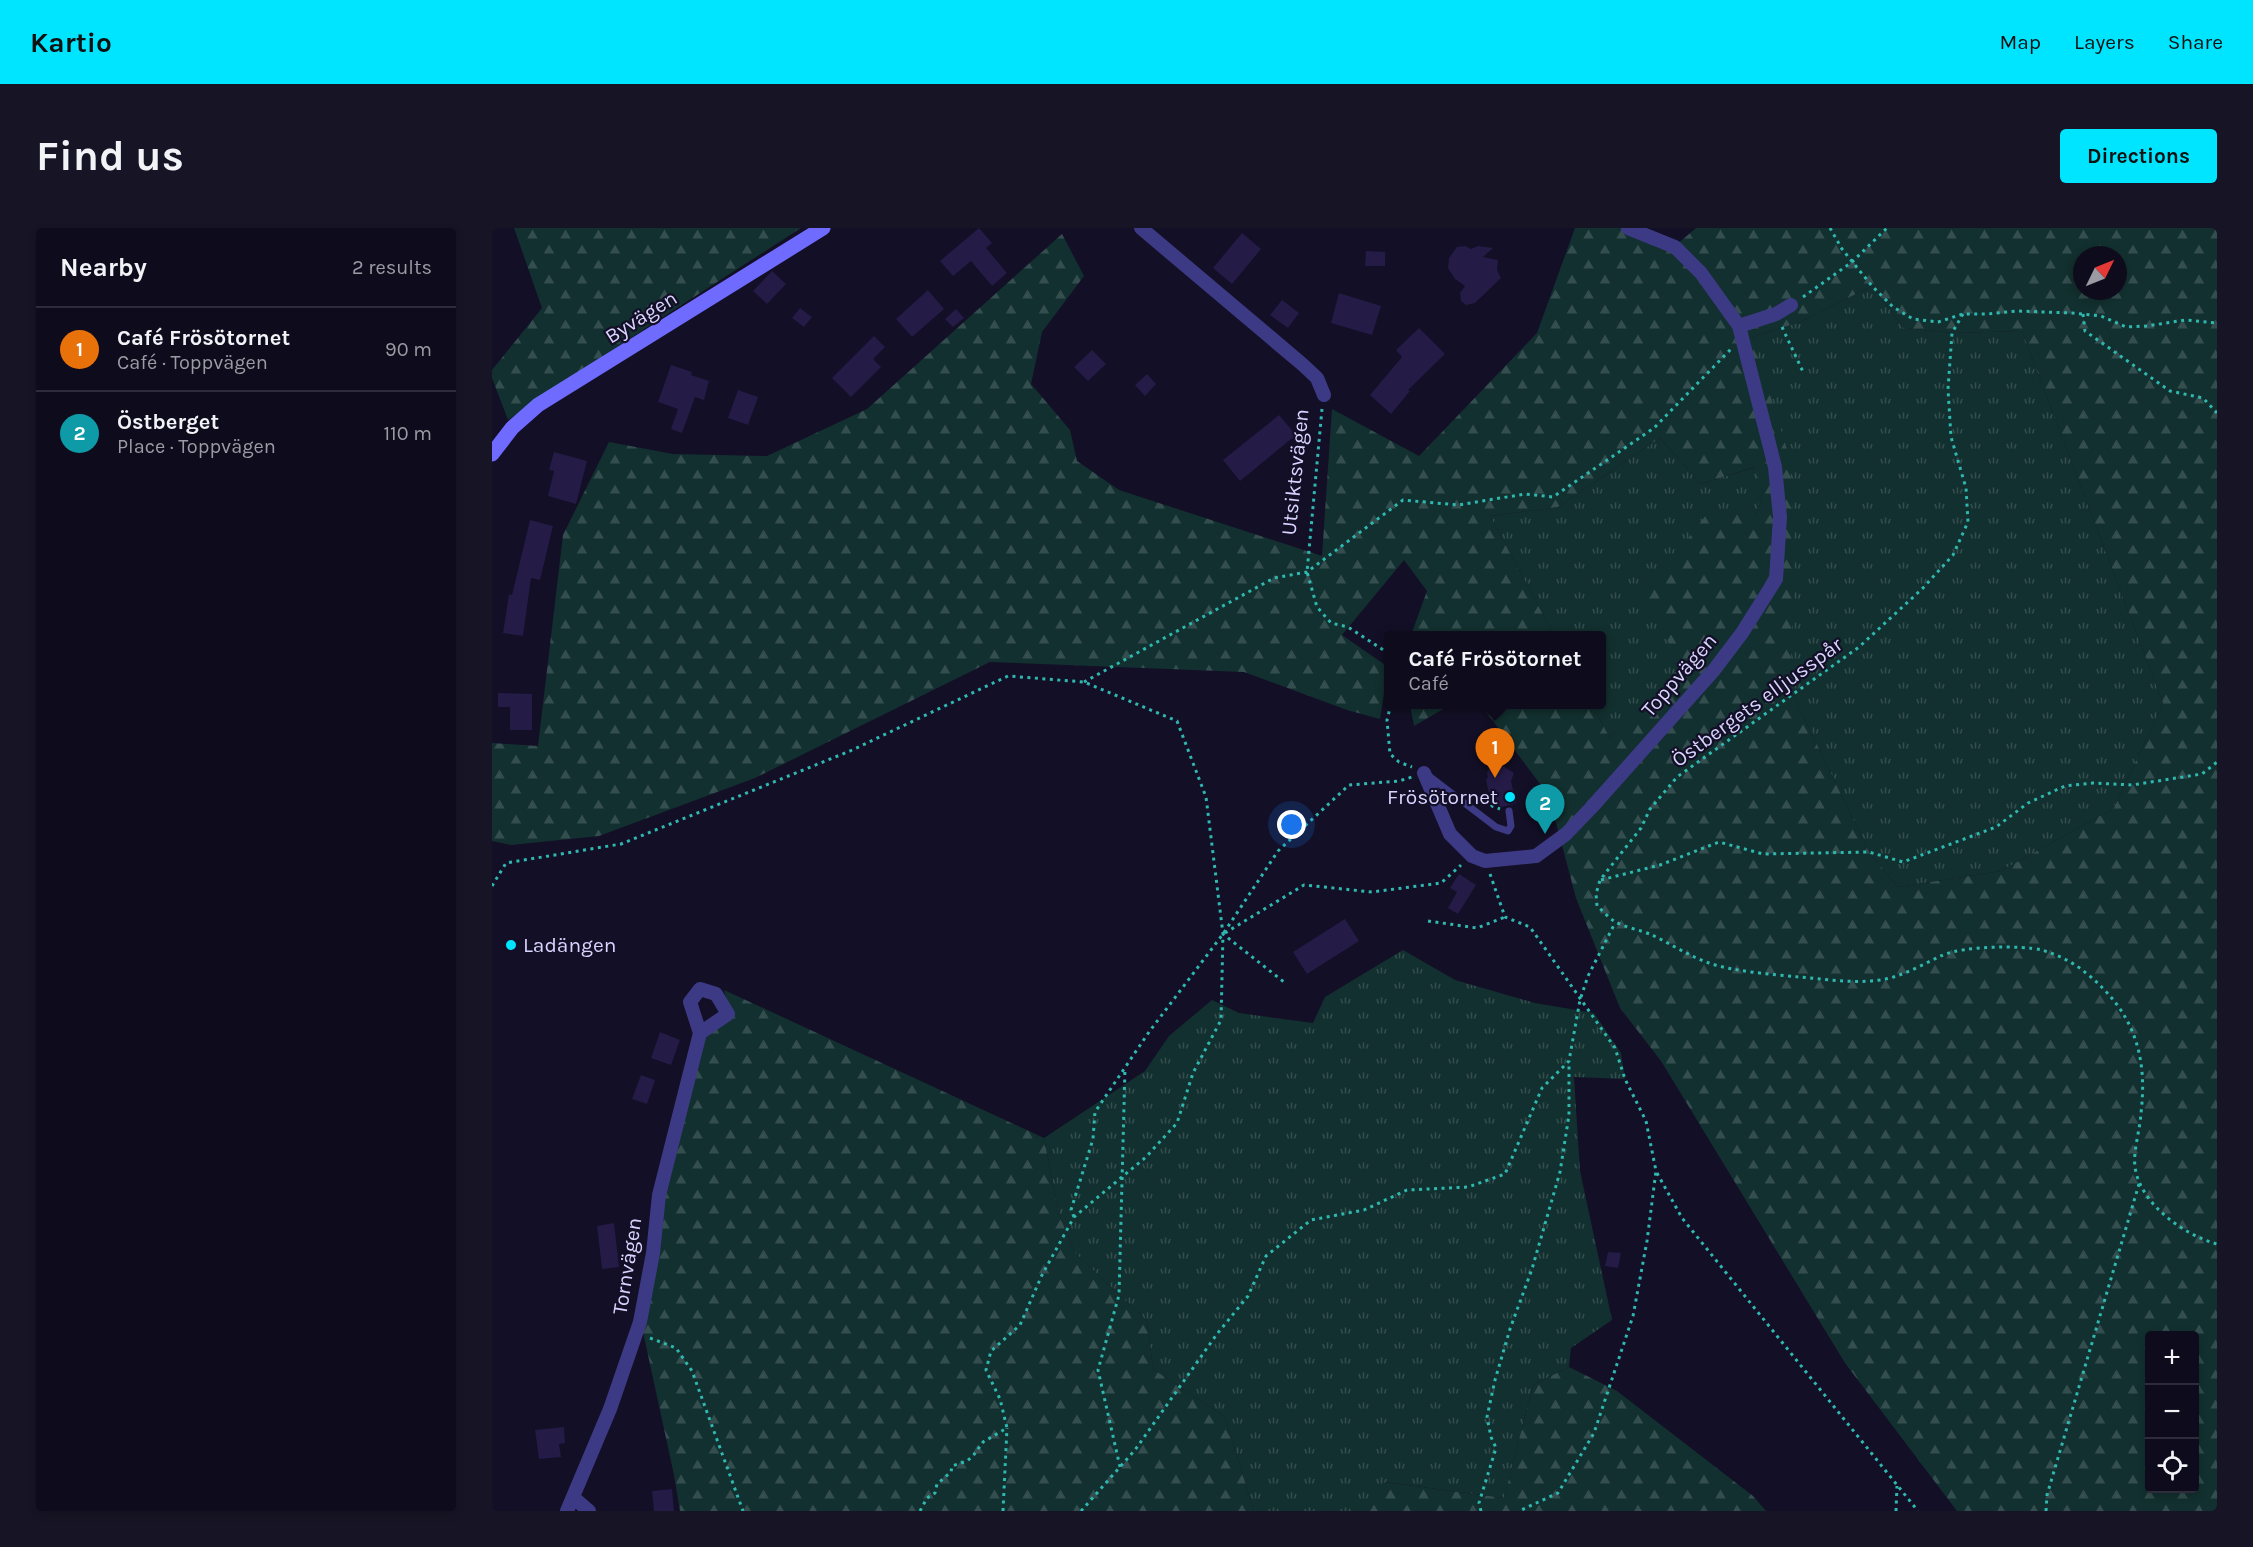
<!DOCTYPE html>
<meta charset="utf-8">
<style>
:root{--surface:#0e0b1c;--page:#171425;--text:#f1f3f6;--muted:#9b9ba3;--line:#2e2b3b;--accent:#00e5ff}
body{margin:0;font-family:Karla,sans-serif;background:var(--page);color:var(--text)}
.controls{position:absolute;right:18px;bottom:18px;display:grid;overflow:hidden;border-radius:6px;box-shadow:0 3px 9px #0003}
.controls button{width:54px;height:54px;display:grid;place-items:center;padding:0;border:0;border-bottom:2px solid var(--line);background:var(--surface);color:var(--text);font:30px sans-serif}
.compass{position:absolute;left:1581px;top:18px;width:54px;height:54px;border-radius:50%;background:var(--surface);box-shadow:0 3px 9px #0003;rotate:47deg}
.you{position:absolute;left:800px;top:597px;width:21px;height:21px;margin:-15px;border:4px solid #fff;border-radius:50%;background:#1a73e8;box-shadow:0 0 0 9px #1a73e833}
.badge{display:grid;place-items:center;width:39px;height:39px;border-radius:50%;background:var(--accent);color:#fff;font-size:20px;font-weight:700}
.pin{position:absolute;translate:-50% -50px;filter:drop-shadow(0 2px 3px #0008)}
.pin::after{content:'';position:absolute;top:32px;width:21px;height:18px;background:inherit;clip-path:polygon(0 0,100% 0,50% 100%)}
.popup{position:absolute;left:892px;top:403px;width:222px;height:78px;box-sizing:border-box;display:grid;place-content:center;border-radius:6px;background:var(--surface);filter:drop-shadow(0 2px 4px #0005);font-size:20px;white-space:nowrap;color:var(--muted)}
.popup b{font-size:22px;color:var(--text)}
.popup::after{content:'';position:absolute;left:50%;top:100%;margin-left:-12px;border:12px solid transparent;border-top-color:var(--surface)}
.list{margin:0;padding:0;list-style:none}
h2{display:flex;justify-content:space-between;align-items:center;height:78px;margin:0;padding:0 24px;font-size:26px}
h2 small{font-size:20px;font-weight:400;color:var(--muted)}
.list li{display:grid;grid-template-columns:39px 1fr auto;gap:18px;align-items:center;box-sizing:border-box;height:84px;padding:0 24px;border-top:2px solid var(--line)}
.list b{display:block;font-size:22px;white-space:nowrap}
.list p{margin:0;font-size:20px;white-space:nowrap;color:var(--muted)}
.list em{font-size:20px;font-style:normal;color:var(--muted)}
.icon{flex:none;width:33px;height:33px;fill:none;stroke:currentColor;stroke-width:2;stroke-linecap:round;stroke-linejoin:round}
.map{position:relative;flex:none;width:1725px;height:1283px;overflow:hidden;border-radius:6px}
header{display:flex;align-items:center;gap:36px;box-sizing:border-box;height:84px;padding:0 30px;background:var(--accent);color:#111}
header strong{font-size:28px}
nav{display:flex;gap:33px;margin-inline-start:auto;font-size:21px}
.intro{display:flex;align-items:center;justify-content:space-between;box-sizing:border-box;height:144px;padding:0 36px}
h1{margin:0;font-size:42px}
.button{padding:15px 27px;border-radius:6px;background:var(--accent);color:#111;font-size:21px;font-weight:700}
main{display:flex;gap:36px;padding:0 36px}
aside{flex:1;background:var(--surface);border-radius:6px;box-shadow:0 3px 9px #0003}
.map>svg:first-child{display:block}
.grass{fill:url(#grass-tufts)}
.forest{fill:url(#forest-firs);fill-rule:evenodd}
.building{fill:#241b47}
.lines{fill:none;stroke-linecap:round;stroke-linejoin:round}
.path{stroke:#2fb8b0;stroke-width:3;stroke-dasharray:3 4.5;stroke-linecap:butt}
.lane{stroke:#3d3a85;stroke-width:7}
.street{stroke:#3d3a85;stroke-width:14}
.secondary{stroke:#6f6bff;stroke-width:15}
.poi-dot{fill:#00e5ff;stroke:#130f26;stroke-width:2}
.labels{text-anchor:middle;stroke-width:4.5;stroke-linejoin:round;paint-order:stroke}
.street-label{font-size:21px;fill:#d9d4ff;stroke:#130f26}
.poi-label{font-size:21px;fill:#d9d4ff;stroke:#130f26;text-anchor:end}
</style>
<header>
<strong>Kartio</strong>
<nav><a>Map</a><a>Layers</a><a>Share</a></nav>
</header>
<div class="intro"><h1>Find us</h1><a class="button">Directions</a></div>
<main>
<aside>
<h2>Nearby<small>2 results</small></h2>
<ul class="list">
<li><span class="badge" style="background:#e8710a">1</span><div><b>Café Frösötornet</b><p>Café · Toppvägen</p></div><em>90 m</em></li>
<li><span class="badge" style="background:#0f9aa8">2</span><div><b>Östberget</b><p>Place · Toppvägen</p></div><em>110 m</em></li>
</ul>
</aside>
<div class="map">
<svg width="1725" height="1283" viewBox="0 0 1725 1283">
<defs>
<pattern id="grass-tufts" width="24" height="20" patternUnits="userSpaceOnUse" patternTransform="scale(1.5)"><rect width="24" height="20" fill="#12302f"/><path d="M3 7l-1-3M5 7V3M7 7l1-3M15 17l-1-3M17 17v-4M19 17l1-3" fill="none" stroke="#344d4e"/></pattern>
<pattern id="forest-firs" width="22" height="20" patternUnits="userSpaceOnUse" patternTransform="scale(1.5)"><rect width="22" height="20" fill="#12302f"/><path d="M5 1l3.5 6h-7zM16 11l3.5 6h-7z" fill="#344d4e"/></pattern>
</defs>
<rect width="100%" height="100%" fill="#130f26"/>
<!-- grass -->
<path class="grass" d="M 1380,58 L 1412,100 L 1460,105 L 1530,103 L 1671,475 L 1622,580 L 1509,643 L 1406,659 L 1377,624 L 1301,467 L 1260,109 L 1308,94 Z
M 1168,210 L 1209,256 L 1263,239 L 1271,263 L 1264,287 L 1189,439 L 1118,510 L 1100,477 L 1110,476 L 1110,408 L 1062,407 L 998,288 L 1066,279 Z
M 911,722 L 963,752 L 1043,775 L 1102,785 L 1129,825 L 1133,851 L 1082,849 L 1088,943 L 1120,1092 L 1079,1120 L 1077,1139 L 1041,1157 L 1012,1270 L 894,1254 L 874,1283 L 762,1283 L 733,1189 L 661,1141 L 655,1093 L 583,1025 L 567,986 L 552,910 L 653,843 L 677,808 L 720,772 L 747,785 L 821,795 L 833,769 Z"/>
<!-- forest -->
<path class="forest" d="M 22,0 L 309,0 L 143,107 L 16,192 L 0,150 L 0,142 L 50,80 Z
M 1083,0 L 1136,0 L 1183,18 L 1204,0 L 1725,0 L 1725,1283 L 1465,1283 L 1353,1135 L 1169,833 L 1128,780 L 1084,670 L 1057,568 L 989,477 L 1100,477 L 1118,510 L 1188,439 L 1153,366 L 1218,282 L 1264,287 L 1271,263 L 1262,239 L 1209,256 L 1168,210 L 1066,279 L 998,288 L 1062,407 L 919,407 L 935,363 L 912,332 L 850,407 L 896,439 L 888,491 L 855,482 L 752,444 L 498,434 L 263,550 L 107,608 L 19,617 L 0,613 L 0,515 L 46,518 L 71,307 L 117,214 L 181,226 L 275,228 L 375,181 L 570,6 L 592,48 L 550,104 L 539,156 L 578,202 L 585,233 L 627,262 L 830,328 L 840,181 L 927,228 L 1045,105 ZM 1590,27 L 1626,27 L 1626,63 L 1590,63 ZM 1380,58 L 1412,100 L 1460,105 L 1530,103 L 1671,475 L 1622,580 L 1509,643 L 1406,659 L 1377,624 L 1301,467 L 1299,431 L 1303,322 L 1298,231 L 1260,109 L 1308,94 ZM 1658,1108 L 1702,1108 L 1702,1260 L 1658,1260 Z
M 918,477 L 918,476 L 958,477 L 922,498 Z
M 232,762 L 552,910 L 567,986 L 583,1025 L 655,1093 L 661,1141 L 733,1189 L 762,1283 L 188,1283 L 182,1247 L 151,1104 L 171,969 L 213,809 L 239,789 Z
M 1077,1139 L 1125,1163 L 1261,1268 L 1274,1283 L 874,1283 L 893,1254 L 1012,1270 L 1041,1157 Z"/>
<!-- building -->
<path class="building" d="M 487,0 L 500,15 L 494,20 L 515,45 L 500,58 L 479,33 L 461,48 L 448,33 Z
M 750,5 L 769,21 L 740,56 L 721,40 Z
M 973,18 L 979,21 L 986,18 L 1001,20 L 991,29 L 1006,32 L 1005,42 L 1009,50 L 983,75 L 974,77 L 969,73 L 968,65 L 973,58 L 963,51 L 956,40 L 957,30 L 965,19 Z
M 874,23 L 893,24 L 893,38 L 873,38 Z
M 280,43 L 294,56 L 275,76 L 261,63 Z
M 436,62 L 452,81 L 420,109 L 404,91 Z
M 847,65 L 889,78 L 880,107 L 839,95 Z
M 790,72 L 807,85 L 796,100 L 778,87 Z
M 308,80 L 320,89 L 312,99 L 300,90 Z
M 464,81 L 472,90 L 461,99 L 453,91 Z
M 927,100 L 953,126 L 916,162 L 918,163 L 899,186 L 878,167 L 910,129 L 904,122 Z
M 382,108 L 393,119 L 381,131 L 389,139 L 359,169 L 340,150 Z
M 600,122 L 614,136 L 596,153 L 582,139 Z
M 179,137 L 200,144 L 199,147 L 217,153 L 212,172 L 203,169 L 190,205 L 179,201 L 186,181 L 166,174 Z
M 655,146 L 664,156 L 653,168 L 643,157 Z
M 246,162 L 266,169 L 256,197 L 236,190 Z
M 787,187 L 804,207 L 748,253 L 731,232 Z
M 62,224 L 95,233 L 84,276 L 56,268 L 62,243 L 57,242 Z
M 38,292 L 61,298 L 48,352 L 39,350 L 31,408 L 11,405 L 17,366 L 20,367 Z
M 6,465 L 40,466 L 40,502 L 18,502 L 18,479 L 6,479 Z
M 1008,536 L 1022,545 L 1019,553 L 1024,575 L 1010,579 L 999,574 L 994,552 L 996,549 L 995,544 L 999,539 Z
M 967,646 L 984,657 L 966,686 L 956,680 L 965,664 L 958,660 Z
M 853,691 L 867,713 L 815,746 L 801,724 Z
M 168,804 L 188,812 L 179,837 L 159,830 Z
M 149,847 L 163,852 L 155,876 L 140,871 Z
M 122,995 L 127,1039 L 110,1041 L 105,998 Z
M 1116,1024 L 1129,1025 L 1126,1040 L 1113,1038 Z
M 72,1199 L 73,1215 L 67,1216 L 69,1229 L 47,1231 L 43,1202 Z
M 180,1261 L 182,1283 L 162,1283 L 160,1263 Z"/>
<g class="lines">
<!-- path -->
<path class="path" d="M 1338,0 L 1350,21 L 1380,58 L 1401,79 L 1421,91 L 1446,94 L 1471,86 L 1496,86 L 1525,83 L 1580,85 L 1609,88 L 1634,99 L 1655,98 L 1693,92 L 1725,95
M 1311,69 L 1360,34 L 1395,0
M 1471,86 L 1460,105 L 1456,161 L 1459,209 L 1474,260 L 1476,294 L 1461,327 L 1430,361 L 1367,419 L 1185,549 L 1158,581 L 1149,600 L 1108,652 L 1104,666 L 1105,678 C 1111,683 1116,689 1122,693 C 1131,699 1149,702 1160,707 C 1179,716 1197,728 1217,735 C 1243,744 1279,746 1307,749 C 1334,751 1361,756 1388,752 C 1410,749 1431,736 1451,727 C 1472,718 1528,717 1550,722 C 1566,727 1581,734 1594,745 C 1641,783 1656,826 1649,885 C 1648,902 1641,923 1643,939 C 1648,976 1692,1007 1725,1016
M 1591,86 L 1593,103 L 1678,163 L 1711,170 L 1725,185
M 1290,99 L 1312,146
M 830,181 L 815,344 L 825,379 L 839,395 L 856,399 L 896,425
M 592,454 L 782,350 L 815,344 L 911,272 L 966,277 L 1033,266 L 1061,269 L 1162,200 L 1239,121
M 899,476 L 895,492 L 898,526 L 907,534 L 920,539
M 982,568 L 996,569 L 1000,578 L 1008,581
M 998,646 L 1013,689 L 1038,699 L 1123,820 L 1133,851 L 1154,893 L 1164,943 L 1155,1013 L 1141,1088 L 1102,1205 L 1066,1265 L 1027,1283
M 1109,652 L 1168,637 L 1227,614 L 1271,626 L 1377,624 L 1411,634 L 1504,599 L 1536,575 L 1573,558 L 1601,555 L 1640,557 L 1710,546 L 1725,534
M 0,658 L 14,635 L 129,616 L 358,523 L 516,448 L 592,454 L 685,493 L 714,569 L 731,706
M 936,693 L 985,700 L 1013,689
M 733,705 L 812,657 L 880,664 L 949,655 L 969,637
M 1165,945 L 1190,990 L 1426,1283
M 582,989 L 579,982 L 601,911 L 603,884 L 657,804 L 731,706 L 786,623 L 857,557 L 907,553 L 920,549
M 158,1110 L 184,1120 L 200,1143 L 251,1283
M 628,1239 L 606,1142 L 627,1067 L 633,840
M 428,1283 L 435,1270 L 443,1265 L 445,1256 L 459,1244 L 460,1238 L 475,1233 L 481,1228 L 491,1214 L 515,1200 L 508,1171 L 494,1142 L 499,1123 L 528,1097 L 550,1047 L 582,989 L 654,929 L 685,895 L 701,845 L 729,792 L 731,706 L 792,754
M 511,1283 L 515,1200
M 589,1283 L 643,1222 L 725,1106 L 756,1068 L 774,1028 L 819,992 L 872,982 L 915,962 L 976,959 L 1013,946 L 1050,860 L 1077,833 L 1088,772 L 1096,748 L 1123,695
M 989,1283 L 987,1275 L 1004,1220 L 999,1209 L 995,1189 L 1003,1152 L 1018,1101 L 1040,1041 L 1068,944 L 1077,887 L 1077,833
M 1404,1283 L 1405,1258
M 1554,1283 L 1555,1267 L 1647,956"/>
<!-- lane -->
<path class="lane" d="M 937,548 L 1004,599 L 1016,603 L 1019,598 L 1017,583"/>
<!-- street -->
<path class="street" d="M 649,0 L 810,136 L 825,150 L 832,167
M 1136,0 L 1183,19 L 1209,45 L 1247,98 L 1284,86 L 1299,77
M 932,545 L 958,606 L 980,628 L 993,633 L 1044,628 L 1074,606 L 1099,580 L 1222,442 L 1250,405 L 1284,351 L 1288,289 L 1283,239 L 1247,98
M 82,1270 L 97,1283
M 75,1283 L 118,1181 L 148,1094 L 161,1025 L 167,967 L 208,805 L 198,774 L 208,761 L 224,766 L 236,786 L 208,805"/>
<!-- secondary -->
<path class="secondary" d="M 0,226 L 20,200 L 46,177 L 331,0"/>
</g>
<!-- markers -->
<g class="poi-dot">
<circle cx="1018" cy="569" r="6"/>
<circle cx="19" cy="717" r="6"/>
</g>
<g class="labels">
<!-- street labels -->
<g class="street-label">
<text transform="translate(149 89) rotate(-32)" y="7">Byvägen</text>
<text transform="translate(803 244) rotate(-84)" y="7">Utsiktsvägen</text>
<text transform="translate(1187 447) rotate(-49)" y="7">Toppvägen</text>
<text transform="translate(1265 474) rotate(-36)" y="7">Östbergets elljusspår</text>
<text transform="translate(135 1038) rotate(-81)" y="7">Tornvägen</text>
</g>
<!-- poi labels -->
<g class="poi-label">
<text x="1006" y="576">Frösötornet</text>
<text x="31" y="724" text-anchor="start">Ladängen</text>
</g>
</g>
</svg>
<div class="controls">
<button>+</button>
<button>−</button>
<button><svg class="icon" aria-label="locate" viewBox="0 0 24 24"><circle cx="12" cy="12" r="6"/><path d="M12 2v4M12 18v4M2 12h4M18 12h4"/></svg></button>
</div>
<svg class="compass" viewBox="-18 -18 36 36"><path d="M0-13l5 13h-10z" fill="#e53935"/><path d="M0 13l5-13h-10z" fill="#9b9ba3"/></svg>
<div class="you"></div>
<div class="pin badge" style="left:1003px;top:550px;background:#e8710a">1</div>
<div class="popup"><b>Café Frösötornet</b>Café</div>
<div class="pin badge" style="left:1053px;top:606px;background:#0f9aa8">2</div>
</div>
</main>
